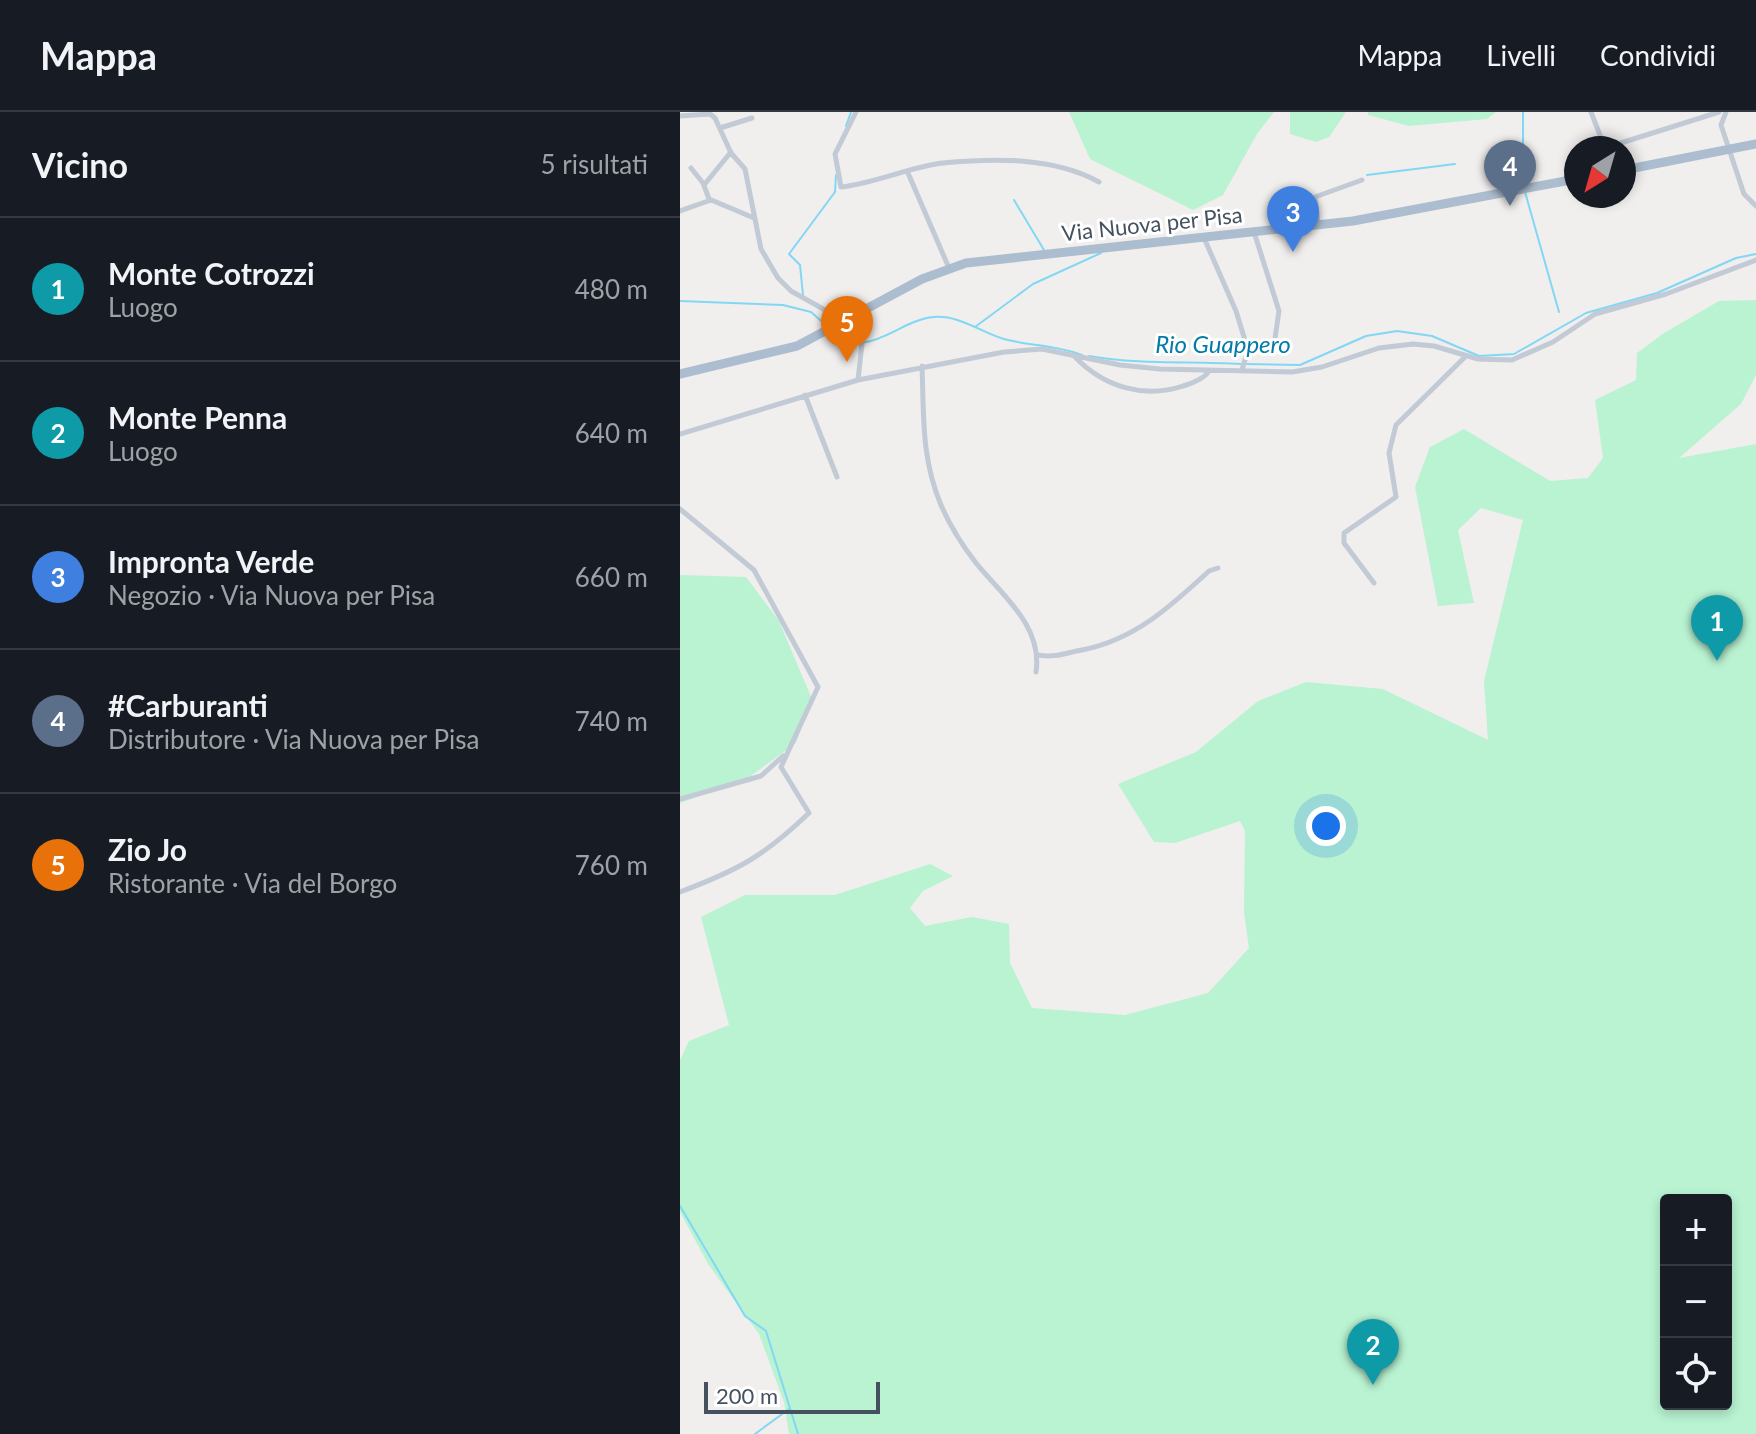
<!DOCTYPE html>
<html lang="it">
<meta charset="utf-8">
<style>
:root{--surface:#171b24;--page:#20242c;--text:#f1f3f6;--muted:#9ea1a6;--line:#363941;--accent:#b45309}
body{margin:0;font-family:Lato,sans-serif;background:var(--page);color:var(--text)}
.controls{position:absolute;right:24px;bottom:24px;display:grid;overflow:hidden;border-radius:8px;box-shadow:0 4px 12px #0003}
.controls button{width:72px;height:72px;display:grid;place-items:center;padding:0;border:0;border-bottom:2px solid var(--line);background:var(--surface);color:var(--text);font:40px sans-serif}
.compass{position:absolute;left:884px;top:24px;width:72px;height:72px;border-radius:50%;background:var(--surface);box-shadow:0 4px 12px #0003;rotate:217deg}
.scale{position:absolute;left:24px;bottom:20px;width:176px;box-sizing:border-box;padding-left:8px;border:4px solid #45515e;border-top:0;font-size:22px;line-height:28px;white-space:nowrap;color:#45515e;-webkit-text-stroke:6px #fff;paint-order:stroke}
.you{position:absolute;left:646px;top:714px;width:28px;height:28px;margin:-20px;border:6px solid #fff;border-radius:50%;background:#1a73e8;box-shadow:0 0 0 12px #1a73e833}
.badge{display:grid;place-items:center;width:52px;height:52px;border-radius:50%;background:var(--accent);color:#fff;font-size:26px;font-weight:700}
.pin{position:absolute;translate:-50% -66px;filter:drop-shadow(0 2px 4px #0008)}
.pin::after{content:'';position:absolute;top:42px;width:28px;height:24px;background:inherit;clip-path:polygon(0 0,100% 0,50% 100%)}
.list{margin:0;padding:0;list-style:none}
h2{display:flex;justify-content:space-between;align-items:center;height:104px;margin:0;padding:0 32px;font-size:34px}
h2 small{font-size:26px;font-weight:400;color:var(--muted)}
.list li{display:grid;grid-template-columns:52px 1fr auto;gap:24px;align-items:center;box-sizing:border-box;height:144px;padding:0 32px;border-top:2px solid var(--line)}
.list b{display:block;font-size:30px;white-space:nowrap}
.list p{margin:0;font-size:26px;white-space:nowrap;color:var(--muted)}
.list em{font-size:26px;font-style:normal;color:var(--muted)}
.icon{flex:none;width:44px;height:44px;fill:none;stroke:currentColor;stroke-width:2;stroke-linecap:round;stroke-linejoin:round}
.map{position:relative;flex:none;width:1076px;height:1322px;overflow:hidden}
header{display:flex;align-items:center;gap:48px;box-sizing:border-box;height:112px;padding:0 40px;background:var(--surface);border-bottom:2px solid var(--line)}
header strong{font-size:38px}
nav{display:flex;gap:44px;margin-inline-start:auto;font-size:28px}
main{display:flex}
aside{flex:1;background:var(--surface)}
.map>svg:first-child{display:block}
.green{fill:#b9f3d2;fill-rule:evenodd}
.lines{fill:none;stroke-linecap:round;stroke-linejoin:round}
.stream{stroke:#82d7f4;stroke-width:2}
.street{stroke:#c1cad5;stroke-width:5}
.primary{stroke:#acbdd0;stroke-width:9}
.labels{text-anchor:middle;stroke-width:6;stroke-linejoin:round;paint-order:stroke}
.street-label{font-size:22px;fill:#45515e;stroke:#fff}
.water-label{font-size:24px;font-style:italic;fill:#027ca6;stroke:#fff}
</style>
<header>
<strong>Mappa</strong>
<nav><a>Mappa</a><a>Livelli</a><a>Condividi</a></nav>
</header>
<main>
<aside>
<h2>Vicino<small>5 risultati</small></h2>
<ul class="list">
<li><span class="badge" style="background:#0f9aa8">1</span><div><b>Monte Cotrozzi</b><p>Luogo</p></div><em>480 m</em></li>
<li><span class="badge" style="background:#0f9aa8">2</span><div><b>Monte Penna</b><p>Luogo</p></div><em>640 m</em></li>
<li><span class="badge" style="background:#3f7fe0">3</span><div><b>Impronta Verde</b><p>Negozio · Via Nuova per Pisa</p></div><em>660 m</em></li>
<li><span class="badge" style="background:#5c6f8a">4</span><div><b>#Carburanti</b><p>Distributore · Via Nuova per Pisa</p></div><em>740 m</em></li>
<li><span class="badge" style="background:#e8710a">5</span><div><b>Zio Jo</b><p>Ristorante · Via del Borgo</p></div><em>760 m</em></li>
</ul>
</aside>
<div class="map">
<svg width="1076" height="1322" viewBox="0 0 1076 1322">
<rect width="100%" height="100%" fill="#f1eeee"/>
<!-- green -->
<path class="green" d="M 389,0 L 594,0 L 577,22 L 543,83 L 513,98 L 410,47 Z
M 610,0 L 666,0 L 649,25 L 636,30 L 610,22 Z
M 688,0 L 816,0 L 807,7 L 729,14 L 688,3 Z
M 1076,188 L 1076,263 L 1061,292 L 999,346 L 1076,332 L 1076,1322 L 109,1322 L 104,1290 L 79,1222 L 28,1152 L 0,1100 L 0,948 L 9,929 L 49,913 L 21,805 L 65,783 L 155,783 L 250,752 L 273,764 L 243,779 L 230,796 L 245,814 L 292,805 L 329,812 L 330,851 L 352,896 L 445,903 L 528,881 L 569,836 L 564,800 L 565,719 L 560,709 L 495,731 L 474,730 L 438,672 L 516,640 L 578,589 L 626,570 L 703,577 L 808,628 L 804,569 L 843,408 L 801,396 L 778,418 L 794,491 L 758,494 L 735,375 L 750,335 L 784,317 L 870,369 L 908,366 L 923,346 L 915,288 L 956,268 L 957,241 L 984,221 L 1039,189 ZM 986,1088 L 1046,1088 L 1046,1292 L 986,1292 Z
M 0,463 L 66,465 L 99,509 L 132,587 L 116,631 L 65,668 L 0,691 Z"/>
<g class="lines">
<!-- stream -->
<path class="stream" d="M 843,0 L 843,72
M 166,14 L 171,0
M 687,63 L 775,52
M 845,80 L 879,200
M 334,88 L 364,138
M 123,183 L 120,153 L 109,142 L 155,80 L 156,63
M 0,189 L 103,193 L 131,200 L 147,214
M 295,215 L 353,172 L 421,141
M 151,219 C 187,251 217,208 254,205 C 279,203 301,220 324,227 C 350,234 377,233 402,243
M 409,244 C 460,253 509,249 561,252
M 567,252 L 620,253 L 686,224 L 717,219 L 752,224 L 799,244 L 834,242 L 906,201 L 977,181 L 1056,146 L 1076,142
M 0,1094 L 65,1204 L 86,1219 L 118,1322
M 75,1322 L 109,1297"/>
<!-- street -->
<path class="street" d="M 176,0 L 155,42 L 161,75 C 196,71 229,55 263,51 C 314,46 374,45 419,70
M 911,0 L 925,36 L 1039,0
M 1046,0 L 1041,13 L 1064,82 L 1076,94
M 0,4 L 30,2 L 35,6 L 51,41 L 65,57 L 81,137 L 98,166 L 111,179 L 163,208
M 40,16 L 72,6
M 11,56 L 23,71 L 29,87 L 74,106
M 228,61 L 269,156
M 24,73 L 51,40
M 0,99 L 31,88
M 638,112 L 635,85 L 682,68
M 524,126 L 556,199 L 568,238 L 562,258
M 170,206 L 183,223 L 178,268
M 568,241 L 594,233 L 599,199 L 574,120
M 395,245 C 424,275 464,287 503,274 C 513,271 524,267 529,259
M 242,254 C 244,303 241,346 261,393 C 270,414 282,433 296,451 C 322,483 363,514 356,560
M 125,283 L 157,365
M 0,322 L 178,268 L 324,240 L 362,237 L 440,253 L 480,257 L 612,260 L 642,255 L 699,236 L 733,232 L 754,234 L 798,247 L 832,248 L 873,230 L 915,202 L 986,182 L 1076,148
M 0,397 L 74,458 L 138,575 L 101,655 L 129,701 C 83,745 58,758 0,780
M 694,471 L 664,431 L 664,421 L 716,385 L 709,341 L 716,313 L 785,245
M 358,543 C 376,546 385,541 402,538 C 454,528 490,495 529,459 L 538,456
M 0,687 L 81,664 L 103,644"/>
<!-- primary -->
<path class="primary" d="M 944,58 L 1076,32
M 0,262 L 117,234 L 242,167 L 286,151 L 673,109 L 896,67"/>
</g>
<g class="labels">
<!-- street labels -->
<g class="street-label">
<text transform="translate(472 112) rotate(-6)" y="8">Via Nuova per Pisa</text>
</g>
<!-- water labels -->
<g class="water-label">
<text x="543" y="241">Rio Guappero</text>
</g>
</g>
</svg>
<div class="controls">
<button>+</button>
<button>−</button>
<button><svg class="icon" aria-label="locate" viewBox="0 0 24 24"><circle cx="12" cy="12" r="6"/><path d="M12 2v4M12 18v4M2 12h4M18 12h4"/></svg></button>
</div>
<svg class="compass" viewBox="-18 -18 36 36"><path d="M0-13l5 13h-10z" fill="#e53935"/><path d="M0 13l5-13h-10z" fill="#9ea1a6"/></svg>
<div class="scale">200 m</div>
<div class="you"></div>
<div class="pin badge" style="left:1037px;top:549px;background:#0f9aa8">1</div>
<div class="pin badge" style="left:693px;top:1273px;background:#0f9aa8">2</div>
<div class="pin badge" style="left:613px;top:140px;background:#3f7fe0">3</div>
<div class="pin badge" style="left:830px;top:94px;background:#5c6f8a">4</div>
<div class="pin badge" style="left:167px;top:250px;background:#e8710a">5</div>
</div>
</main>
